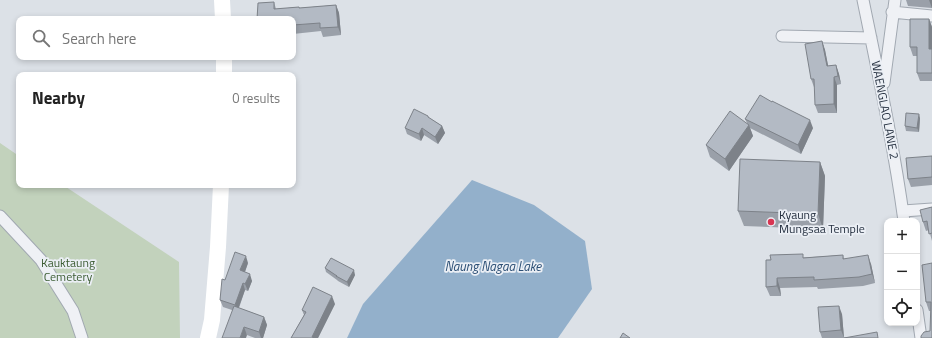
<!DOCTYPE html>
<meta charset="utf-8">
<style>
:root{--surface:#fff;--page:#f6f6f6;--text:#222;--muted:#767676;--line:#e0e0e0}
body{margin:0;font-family:"Titillium Web",sans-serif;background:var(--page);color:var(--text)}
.controls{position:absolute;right:12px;bottom:12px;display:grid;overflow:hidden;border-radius:8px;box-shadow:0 2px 6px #0003}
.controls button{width:36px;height:36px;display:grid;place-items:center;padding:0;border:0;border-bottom:1px solid var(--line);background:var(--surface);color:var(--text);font:20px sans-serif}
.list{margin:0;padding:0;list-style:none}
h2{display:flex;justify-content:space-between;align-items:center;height:52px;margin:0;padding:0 16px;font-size:17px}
h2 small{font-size:13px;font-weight:400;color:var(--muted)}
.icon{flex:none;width:22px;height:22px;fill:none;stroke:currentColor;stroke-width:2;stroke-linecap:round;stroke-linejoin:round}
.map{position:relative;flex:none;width:932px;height:338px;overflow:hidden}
.search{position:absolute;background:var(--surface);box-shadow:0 2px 6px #0003;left:16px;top:16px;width:280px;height:44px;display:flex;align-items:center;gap:10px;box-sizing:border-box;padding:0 14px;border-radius:8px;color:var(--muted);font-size:15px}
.panel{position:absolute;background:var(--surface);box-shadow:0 2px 6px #0003;left:16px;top:72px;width:280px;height:116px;border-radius:8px}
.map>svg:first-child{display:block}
.green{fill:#c2d2bc}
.water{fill:#93b0cb}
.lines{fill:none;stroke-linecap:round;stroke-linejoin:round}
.street-casing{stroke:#a1a8b1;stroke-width:13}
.street{stroke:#eff1f5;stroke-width:11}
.secondary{stroke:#fff;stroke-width:16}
.wall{fill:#9aa0a9}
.shaded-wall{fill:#7d8289}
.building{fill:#b3bac4;stroke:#7d8289}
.poi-dot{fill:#d83552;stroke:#ebeff5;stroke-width:1.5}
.labels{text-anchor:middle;stroke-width:3.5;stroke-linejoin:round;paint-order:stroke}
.street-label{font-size:12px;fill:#242f3f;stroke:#ebeff5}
.poi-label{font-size:12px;fill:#242f3f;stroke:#ebeff5;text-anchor:start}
.park-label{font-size:12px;fill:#3a5b31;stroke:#ebeff5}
.water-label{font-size:13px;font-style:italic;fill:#2c4f75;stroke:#ebeff5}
</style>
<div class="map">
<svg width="932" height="338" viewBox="0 0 932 338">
<rect width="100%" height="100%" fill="#dce1e7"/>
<!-- green -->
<path class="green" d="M 0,143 L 19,156 L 19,185 L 63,185 L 179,262 L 180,338 L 0,338 Z"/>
<!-- water -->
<path class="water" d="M 472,180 L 534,205 L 585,241 L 592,289 L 558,338 L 347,338 L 363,304 Z"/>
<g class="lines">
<!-- street casing -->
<g class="street-casing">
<path id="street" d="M 863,0 C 878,73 894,147 904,221
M 892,12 L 932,16
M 782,36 L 871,38
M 884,83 L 895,0
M 903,211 L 932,209
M 0,216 L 41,260 L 73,311 L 82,338
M 917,310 L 921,338"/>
</g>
<!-- street -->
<use href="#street" class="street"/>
<!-- secondary -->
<path class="secondary" d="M 222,0 L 223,19
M 224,57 L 224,75
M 208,338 L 212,320 L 218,247 L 221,185"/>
</g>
<!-- wall -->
<path class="wall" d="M 906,0 L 932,0 L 932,8 L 908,6 Z
M 274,2 L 276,9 L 299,7 L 300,8 L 336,5 L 339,13 L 341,35 L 323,37 L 321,31 L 293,34 L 293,19 L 257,19 Z
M 929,19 L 932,27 L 932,81 L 920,81 L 917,73 L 917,56 L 913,56 L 910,47 Z
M 822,41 L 825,50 L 828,66 L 836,65 L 839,74 L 841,84 L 837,85 L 837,113 L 818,113 L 815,105 L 815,87 L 814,87 L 811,79 Z
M 428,116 L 428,117 L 442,126 L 445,133 L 438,144 L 424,135 L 421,141 L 407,134 L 405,128 Z
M 920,118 L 919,132 L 906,131 L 905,126 Z
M 745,119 L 813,128 L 801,154 L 750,128 L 753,136 L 729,171 L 710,157 L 706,145 L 747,123 Z
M 932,156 L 932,185 L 911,187 L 908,179 Z
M 820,162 L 825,176 L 823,229 L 744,226 L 738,211 Z
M 932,207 L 932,241 L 929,230 L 926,231 L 923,222 Z
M 843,255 L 844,259 L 871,264 L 875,283 L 863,286 L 818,289 L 817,287 L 780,288 L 781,296 L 770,296 L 766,287 L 766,260 Z
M 248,263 L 245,272 L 252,281 L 248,291 L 245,290 L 239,308 L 264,317 L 267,325 L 263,338 L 255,338 L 247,335 L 232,310 L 223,307 L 220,300 L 225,280 Z
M 932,263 L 932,338 L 930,331 L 931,311 L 929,311 L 926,302 Z
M 325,268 L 355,275 L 349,287 L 338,281 L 337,280 L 326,272 Z
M 335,304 L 318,338 L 291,338 L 304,315 L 302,310 Z
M 842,314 L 844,338 L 822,338 L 820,332 Z"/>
<!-- shaded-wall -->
<path class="shaded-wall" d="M 929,0 L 932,0 L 932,8 Z
M 336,5 L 339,13 L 341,35 L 338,27 Z
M 929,19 L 932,27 L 932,57 L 929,49 Z
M 822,41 L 825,50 L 830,75 L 827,66 Z
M 836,65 L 839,74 L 841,84 L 838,76 Z
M 834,77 L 837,85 L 837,113 L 834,104 Z
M 919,114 L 920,118 L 919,132 L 917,128 Z
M 810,120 L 813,128 L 801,154 L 798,145 Z
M 749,125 L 753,136 L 729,171 L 725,159 Z
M 442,126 L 445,133 L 438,144 L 435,137 Z
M 422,128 L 424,135 L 421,141 L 419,134 Z
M 820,162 L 825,176 L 823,229 L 818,214 Z
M 868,255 L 871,264 L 875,283 L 872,274 Z
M 246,256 L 248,263 L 243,277 L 240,270 Z
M 354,270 L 355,275 L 349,287 L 347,282 Z
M 250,274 L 252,281 L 248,291 L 245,284 Z
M 777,278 L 780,288 L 781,296 L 777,286 Z
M 243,283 L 245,290 L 237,312 L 235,305 Z
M 332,296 L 335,304 L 318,338 L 313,338 L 312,337 Z
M 839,306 L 842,314 L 844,338 L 841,330 Z
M 264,317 L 267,325 L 263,338 L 261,338 L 259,332 Z
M 244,327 L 247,335 L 246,338 L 240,338 Z"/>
<!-- building -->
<path class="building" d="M 274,2 L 274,9 L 299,7 L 299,8 L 336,5 L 338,27 L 320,28 L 320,23 L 293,25 L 293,19 L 286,19 L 286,18 L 257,19 L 258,3 Z
M 910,19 L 929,19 L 929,49 L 932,49 L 932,73 L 917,73 L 917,47 L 910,47 Z
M 822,41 L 827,66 L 836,65 L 838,76 L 834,77 L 834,104 L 815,105 L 814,79 L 811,79 L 805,44 Z
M 760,95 L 772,102 L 772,101 L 810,120 L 798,145 L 745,119 Z
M 414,109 L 428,116 L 428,117 L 442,126 L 435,137 L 422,128 L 419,134 L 405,128 Z
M 730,111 L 749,125 L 725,159 L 706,145 Z
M 906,113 L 919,114 L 917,128 L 905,126 Z
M 932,156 L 932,177 L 908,179 L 906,158 Z
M 740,159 L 820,162 L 818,214 L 738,211 Z
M 932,207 L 932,233 L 929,234 L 927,221 L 923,222 L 920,210 Z
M 235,252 L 246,256 L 240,270 L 250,274 L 245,284 L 243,283 L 235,305 L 220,300 L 222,279 L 225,280 Z
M 803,254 L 803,258 L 843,255 L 843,259 L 868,255 L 872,274 L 859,277 L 814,280 L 814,277 L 777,278 L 777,286 L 766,287 L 766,260 L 771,260 L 770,255 Z
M 331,258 L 354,270 L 347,282 L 336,276 L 337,276 L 325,268 Z
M 932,263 L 932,338 L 921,338 L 921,336 L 924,332 L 930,331 L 931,302 L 926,302 L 922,265 Z
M 313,287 L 332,296 L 312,337 L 315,338 L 291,338 L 306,312 L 302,310 Z
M 234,306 L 264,317 L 259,332 L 244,327 L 240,338 L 222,338 Z
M 839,306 L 841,330 L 820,332 L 818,307 Z
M 877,332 L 878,338 L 844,338 Z
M 623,333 L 630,338 L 620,338 Z"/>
<!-- markers -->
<circle class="poi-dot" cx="771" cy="222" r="4"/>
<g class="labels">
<!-- street labels -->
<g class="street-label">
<text transform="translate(885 110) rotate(79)" y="4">WAENGLAO LANE 2</text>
</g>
<!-- poi labels -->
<g class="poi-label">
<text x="779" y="219">Kyaung<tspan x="779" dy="14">Mungsaa Temple</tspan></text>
</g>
<!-- park labels -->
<g class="park-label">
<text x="68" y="267">Kauktaung<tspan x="68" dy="14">Cemetery</tspan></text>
</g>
<!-- water labels -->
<g class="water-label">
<text x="493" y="271">Naung Nagaa Lake</text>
</g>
</g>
</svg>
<div class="controls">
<button>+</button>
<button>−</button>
<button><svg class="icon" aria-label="locate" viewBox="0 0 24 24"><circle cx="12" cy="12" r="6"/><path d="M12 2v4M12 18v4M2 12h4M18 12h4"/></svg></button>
</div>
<div class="search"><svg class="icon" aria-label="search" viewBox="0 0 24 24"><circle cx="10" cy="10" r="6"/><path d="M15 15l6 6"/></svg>Search here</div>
<section class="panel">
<h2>Nearby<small>0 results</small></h2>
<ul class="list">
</ul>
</section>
</div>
